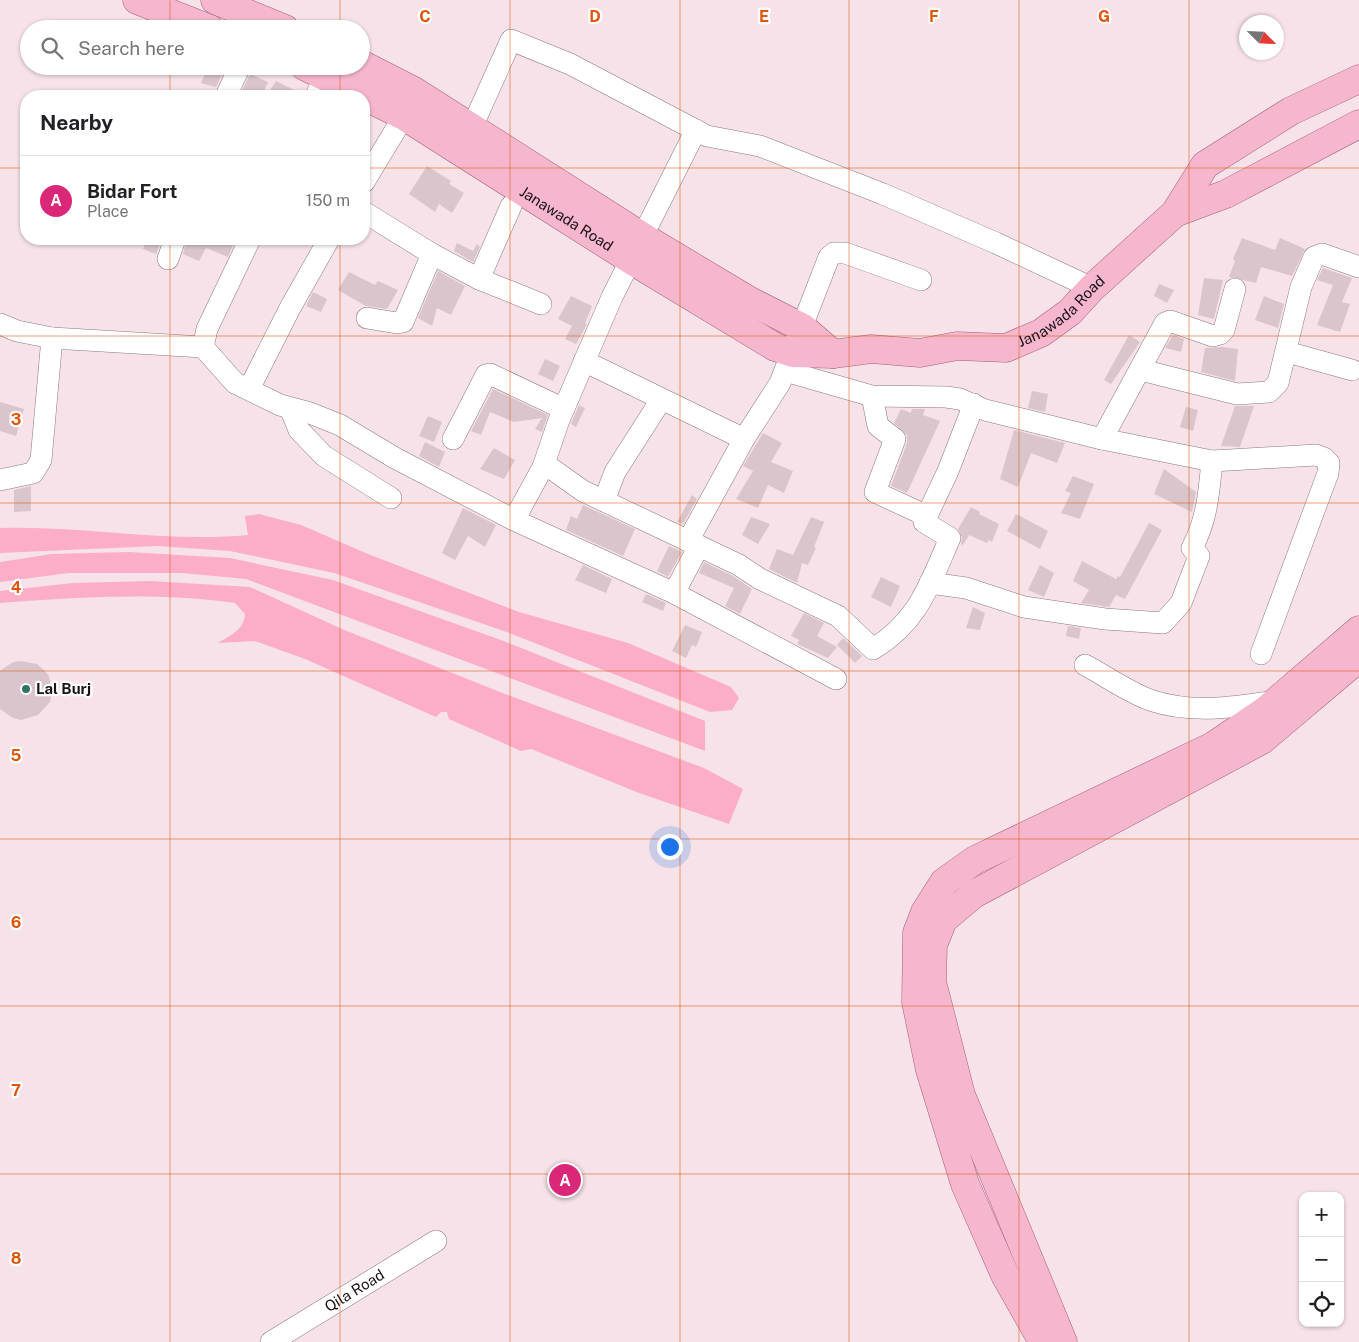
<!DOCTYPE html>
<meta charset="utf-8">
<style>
:root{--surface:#fff;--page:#f2f2f2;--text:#202124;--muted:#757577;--line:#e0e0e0;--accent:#db2777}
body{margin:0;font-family:"Public Sans",sans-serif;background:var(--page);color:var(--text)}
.controls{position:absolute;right:15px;bottom:15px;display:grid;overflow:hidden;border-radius:10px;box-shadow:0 1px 4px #0004}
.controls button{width:45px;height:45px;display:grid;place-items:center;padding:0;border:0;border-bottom:1px solid var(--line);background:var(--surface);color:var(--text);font:25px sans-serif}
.compass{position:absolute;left:1239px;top:15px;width:45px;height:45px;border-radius:50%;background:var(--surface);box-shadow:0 1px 4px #0004;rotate:114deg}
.you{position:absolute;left:669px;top:846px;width:18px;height:18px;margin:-12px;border:4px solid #fff;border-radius:50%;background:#1a73e8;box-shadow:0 0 0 8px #1a73e833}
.badge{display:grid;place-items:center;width:32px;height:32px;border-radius:50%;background:var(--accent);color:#fff;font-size:16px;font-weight:700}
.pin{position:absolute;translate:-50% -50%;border:2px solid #fff;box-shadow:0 1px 5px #0006}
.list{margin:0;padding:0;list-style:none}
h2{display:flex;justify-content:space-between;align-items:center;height:65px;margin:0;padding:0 20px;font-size:21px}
h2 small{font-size:16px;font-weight:400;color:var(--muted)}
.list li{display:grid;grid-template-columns:32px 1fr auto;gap:15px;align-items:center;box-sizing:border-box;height:90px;padding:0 20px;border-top:1px solid var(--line)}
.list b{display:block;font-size:19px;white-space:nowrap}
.list p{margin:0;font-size:16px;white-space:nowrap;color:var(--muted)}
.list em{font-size:16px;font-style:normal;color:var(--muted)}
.icon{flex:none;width:28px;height:28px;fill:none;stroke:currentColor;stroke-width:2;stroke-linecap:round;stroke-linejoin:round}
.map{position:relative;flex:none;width:1359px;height:1342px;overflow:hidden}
.search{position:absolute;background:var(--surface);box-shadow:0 1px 4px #0004;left:20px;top:20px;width:350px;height:55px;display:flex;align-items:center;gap:12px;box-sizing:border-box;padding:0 18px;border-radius:28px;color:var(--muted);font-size:19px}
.panel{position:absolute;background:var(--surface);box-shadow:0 1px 4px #0004;left:20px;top:90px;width:350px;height:155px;border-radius:20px}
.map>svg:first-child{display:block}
.water{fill:#fcadc8}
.building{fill:#d9c5cb}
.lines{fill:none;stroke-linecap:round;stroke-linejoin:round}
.minor-casing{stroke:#8a797e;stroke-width:22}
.major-casing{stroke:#a55e78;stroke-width:29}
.minor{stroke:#fff;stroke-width:21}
.major{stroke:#f6b6ce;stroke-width:28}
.grid{fill:none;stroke:#de560c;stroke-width:1;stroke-opacity:0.55}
.poi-dot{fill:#2f7364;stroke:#fff;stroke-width:2}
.labels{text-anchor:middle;stroke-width:4.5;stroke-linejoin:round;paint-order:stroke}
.street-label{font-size:15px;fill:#1a1316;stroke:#fff}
.poi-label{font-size:15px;font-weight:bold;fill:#1a1316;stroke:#fff;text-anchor:start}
.grid-label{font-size:16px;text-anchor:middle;font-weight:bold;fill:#de560c;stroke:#fff;stroke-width:4.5;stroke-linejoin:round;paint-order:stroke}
</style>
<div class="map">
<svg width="1359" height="1342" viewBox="0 0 1359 1342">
<rect width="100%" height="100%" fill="#f6e2e8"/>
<!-- water -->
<path class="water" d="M 259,514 L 301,525 L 368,554 L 519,612 L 628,643 L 731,687 L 739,698 L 732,710 L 710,712 L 504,631 L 334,573 L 230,551 L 157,546 L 0,553 L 0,528 C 83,525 165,543 248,535 L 245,516 Z
M 129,552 L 230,558 L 333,580 L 501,640 L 705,721 L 705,751 L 246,579 L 182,573 L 69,573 L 0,582 L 0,562 L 52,554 Z
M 150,581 L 250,587 L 342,629 L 505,694 L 704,768 L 743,789 L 729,824 L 639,793 L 531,749 L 521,751 L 449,719 L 447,712 L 441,712 L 436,717 L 305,659 L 255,641 L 218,643 C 231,635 244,630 245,614 L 235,603 C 157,592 79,597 0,603 L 0,591 L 73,583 Z"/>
<!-- building -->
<path class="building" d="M 208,66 L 226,66 L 216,87 L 201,83 Z
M 250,74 L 268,82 L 262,96 L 255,96 L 242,91 Z
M 276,81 L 304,95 L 304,96 L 266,96 Z
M 427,166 L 451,181 L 449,184 L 464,193 L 452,213 L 439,204 L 435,212 L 409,194 Z
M 1242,238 L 1275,250 L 1280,238 L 1305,249 L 1292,276 L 1261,267 L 1256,283 L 1229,277 L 1235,261 L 1233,259 Z
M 145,239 L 162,239 L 156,254 L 143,249 L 146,241 Z
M 187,239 L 220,239 L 233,245 L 228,257 L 206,248 L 199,261 L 183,254 Z
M 457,243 L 473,251 L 477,244 L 480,247 L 473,262 L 454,251 Z
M 1323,268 L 1352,278 L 1342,302 L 1350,304 L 1340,332 L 1317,325 L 1333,285 L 1317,280 Z
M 438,271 L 465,286 L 451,315 L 437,308 L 432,326 L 418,318 Z
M 349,272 L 375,285 L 378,281 L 398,290 L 387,309 L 366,306 L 338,290 Z
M 1204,278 L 1223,280 L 1214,319 L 1198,315 Z
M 1159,284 L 1174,290 L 1167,303 L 1154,296 Z
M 313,292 L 327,299 L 321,312 L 306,306 Z
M 571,296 L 592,306 L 585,323 L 587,324 L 576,344 L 565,339 L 572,326 L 558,319 Z
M 1264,296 L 1284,304 L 1278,328 L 1255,320 Z
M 1129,335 L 1140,342 L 1111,384 L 1104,380 Z
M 1173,335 L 1184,339 L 1181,352 L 1165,348 Z
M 1222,347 L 1238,349 L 1235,381 L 1201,372 L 1205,348 Z
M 545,359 L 560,366 L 553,381 L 538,374 Z
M 493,389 L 548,415 L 542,432 L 535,429 L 542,418 L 514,422 L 490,412 L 481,435 L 471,431 Z
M 1032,391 L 1048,394 L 1045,412 L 1028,408 Z
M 0,402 L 24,409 L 16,436 L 0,431 Z
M 579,405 L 585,408 L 576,427 L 571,424 Z
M 1235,406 L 1254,406 L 1240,447 L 1221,446 Z
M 1186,407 L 1198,410 L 1193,431 L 1180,427 Z
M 901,409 L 911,413 L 912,409 L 925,409 L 923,415 L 940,421 L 907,493 L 891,486 L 907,443 L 907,435 L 894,423 Z
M 428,416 L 442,422 L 434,442 L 419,436 Z
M 1014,430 L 1065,443 L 1057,463 L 1031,453 L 1018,487 L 1000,479 Z
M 763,433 L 782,443 L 771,462 L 793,471 L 784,493 L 768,485 L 758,508 L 736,499 L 753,471 L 743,466 Z
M 425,442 L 445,452 L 439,467 L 419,456 Z
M 494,448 L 515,460 L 504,479 L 480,469 Z
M 1164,469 L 1196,492 L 1192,512 L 1154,494 Z
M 1073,476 L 1094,484 L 1080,519 L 1061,513 L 1071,493 L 1065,491 Z
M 31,486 L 31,511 L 14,512 L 14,490 Z
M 692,495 L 697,499 L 683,524 L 677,522 Z
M 583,505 L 635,529 L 623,556 L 566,530 L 571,516 L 577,519 Z
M 971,507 L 980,512 L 979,514 L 999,524 L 992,542 L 989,540 L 987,543 L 969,535 L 963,545 L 961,544 L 962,537 L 958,529 Z
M 463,508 L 496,525 L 485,547 L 468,536 L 455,560 L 442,553 Z
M 1016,514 L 1048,531 L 1040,549 L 1007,531 Z
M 751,517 L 770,524 L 758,544 L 742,535 Z
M 811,517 L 824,522 L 814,547 L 816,548 L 808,565 L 802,563 L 797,583 L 769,569 L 777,549 L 793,555 Z
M 1149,523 L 1162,530 L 1125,599 L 1116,595 L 1109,607 L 1081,603 L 1089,590 L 1073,581 L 1082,561 L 1116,579 L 1118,576 L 1120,577 Z
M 665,544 L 682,552 L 668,577 L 657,571 L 669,546 Z
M 704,562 L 733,576 L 752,589 L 740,614 L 725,606 L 734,588 L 699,573 Z
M 583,565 L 612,579 L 606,593 L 575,580 Z
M 1040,565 L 1054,573 L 1044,597 L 1028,590 Z
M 881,577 L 900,586 L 891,607 L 871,597 Z
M 646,594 L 666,603 L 663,611 L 642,602 Z
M 973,607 L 985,613 L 980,630 L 966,628 Z
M 804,613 L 824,623 L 817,636 L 837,647 L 828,658 L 797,644 L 799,640 L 791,636 Z
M 685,625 L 702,632 L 696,647 L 692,645 L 686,658 L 672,651 Z
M 1068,626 L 1081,628 L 1079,639 L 1066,636 Z
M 843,638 L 862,656 L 855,663 L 837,645 Z
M 21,661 L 37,664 L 44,670 L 49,676 L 52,693 L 50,702 L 38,715 L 21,720 L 13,718 L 0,709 L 0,671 L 13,662 Z"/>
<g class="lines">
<!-- minor casing -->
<g class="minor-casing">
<g id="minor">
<path d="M 226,96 L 240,66"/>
<path d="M 316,96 L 325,75"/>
<path d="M 472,127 L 511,40 L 570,64 L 707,136 L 760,146 L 883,194 L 996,243 L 1092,288"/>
<path d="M 364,182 L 404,116"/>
<path d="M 364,212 L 432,254 L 479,279 L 541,304"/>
<path d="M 168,259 L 175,239"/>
<path d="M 479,279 L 511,206"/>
<path d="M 367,318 L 397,323 L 403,322 L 432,254"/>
<path d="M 0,324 L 17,331 L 52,338"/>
<path d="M 203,347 L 235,383 L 280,405 L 310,413 L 340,425 L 395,458 L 514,520 L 543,467"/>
<path d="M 1287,352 L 1352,370"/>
<path d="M 584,361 L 744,439"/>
<path d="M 1141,370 L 1237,394 L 1269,392 L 1278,383 L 1301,287 L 1314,257 L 1322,254 L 1359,267"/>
<path d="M 785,371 L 872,396 L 946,397 L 960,399 L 985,410 L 1102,439 L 1212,461 L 1316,455 L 1324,458 L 1329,463 L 1328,473 L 1261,654"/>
<path d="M 249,389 L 290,308 L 329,239"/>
<path d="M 872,396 L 878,426 L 895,439 L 875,492 L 927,516"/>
<path d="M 290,408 L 299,430 L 324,456 L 391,498"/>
<path d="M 453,439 L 486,375 L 490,374 L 564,409"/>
<path d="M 1102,439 L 1165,323 L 1170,321 L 1213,336 L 1220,334 L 1224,330 L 1235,289"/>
<path d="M 0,480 L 33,473 L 41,460 L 52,338 L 203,347 L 207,329 L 250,239"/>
<path d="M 604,501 L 615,472 L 661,400"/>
<path d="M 514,520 L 674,593 L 836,679"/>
<path d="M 688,541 L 744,439 L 780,383 L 829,257 L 834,253 L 845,253 L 921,280"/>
<path d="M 699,546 L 739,565 L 760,579 L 838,616 L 873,649 C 919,621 929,585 950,538 L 924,522 L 948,471 L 974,404"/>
<path d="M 930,583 L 966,588 L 1024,607 L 1105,619 L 1163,623 L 1181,603 L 1199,556 L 1192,548 C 1207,520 1209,493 1212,461"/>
<path d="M 674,593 L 699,546 L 583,491 L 552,469 L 543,467 L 559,420 L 612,297 L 696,130"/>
<path d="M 1085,665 C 1106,676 1131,694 1153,701 C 1194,714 1235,707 1276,701"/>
<path id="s1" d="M 271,1342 L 436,1241"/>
</g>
</g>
<!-- major casing -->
<g class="major-casing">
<g id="major">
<path d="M 137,0 L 210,29"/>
<path d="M 215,0 L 285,29"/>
<path d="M 361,64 L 414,91 L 643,237 L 750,301 L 803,328 L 833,354"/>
<path id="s2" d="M 304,66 L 404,116 L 631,260 L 775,347 L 793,353 L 833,354 L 871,349 L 920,353 L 957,346 L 1006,348 L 1041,333 L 1070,312 L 1092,288 L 1175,213 L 1205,165 L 1291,111 L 1359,79"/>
<path d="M 1175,213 L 1226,194 L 1359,124"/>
<path d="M 1043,1342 L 1005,1275 L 965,1184 L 930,1070 L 916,1002 L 917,933 L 925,912 L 944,882 L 975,860 L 1213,746 L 1266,710 L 1359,630"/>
<path d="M 1063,1342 L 961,1095 L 932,982 L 933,945 L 943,920 L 974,894 L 1262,740 L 1359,658"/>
</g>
</g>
<!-- minor -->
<use href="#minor" class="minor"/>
<!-- major -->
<use href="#major" class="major"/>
</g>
<!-- grid -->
<path class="grid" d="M 170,0 L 170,29M 340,0 L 340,29M 510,0 L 510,1342M 680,0 L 680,1342M 849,0 L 849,1342M 1019,0 L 1019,1342M 1189,0 L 1189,1342M 170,66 L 170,96M 340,66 L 340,96M 0,168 L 26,168M 364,168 L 1359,168M 170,239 L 170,1342M 340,239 L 340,1342M 0,336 L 1359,336M 0,503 L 1359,503M 0,671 L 1359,671M 0,839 L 1359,839M 0,1006 L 1359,1006M 0,1174 L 1359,1174"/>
<!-- markers -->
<circle class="poi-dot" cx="26" cy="689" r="5"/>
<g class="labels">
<!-- street labels -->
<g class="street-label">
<text dy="5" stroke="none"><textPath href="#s2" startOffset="304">Janawada Road</textPath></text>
<text dy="5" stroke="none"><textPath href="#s2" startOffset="849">Janawada Road</textPath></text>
<text dy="5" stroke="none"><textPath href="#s1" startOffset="98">Qila Road</textPath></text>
</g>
<!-- poi labels -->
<g class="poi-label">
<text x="36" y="694">Lal Burj</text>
</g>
</g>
<g class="grid-label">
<text x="425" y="22">C</text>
<text x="595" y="22">D</text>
<text x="764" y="22">E</text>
<text x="934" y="22">F</text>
<text x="1104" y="22">G</text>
<text x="16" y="425">3</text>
<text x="16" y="593">4</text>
<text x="16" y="761">5</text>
<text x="16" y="928">6</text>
<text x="16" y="1096">7</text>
<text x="16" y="1264">8</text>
</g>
</svg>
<div class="controls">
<button>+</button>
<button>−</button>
<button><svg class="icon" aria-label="locate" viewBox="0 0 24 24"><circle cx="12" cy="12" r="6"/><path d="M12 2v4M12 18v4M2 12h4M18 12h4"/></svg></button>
</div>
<svg class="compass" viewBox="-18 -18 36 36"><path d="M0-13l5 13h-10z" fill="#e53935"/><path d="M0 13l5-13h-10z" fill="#757577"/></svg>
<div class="you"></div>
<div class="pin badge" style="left:565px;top:1180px">A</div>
<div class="search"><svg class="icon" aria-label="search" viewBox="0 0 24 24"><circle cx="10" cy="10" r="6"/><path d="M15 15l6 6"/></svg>Search here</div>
<section class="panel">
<h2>Nearby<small></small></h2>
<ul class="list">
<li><span class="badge">A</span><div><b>Bidar Fort</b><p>Place</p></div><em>150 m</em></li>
</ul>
</section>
</div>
